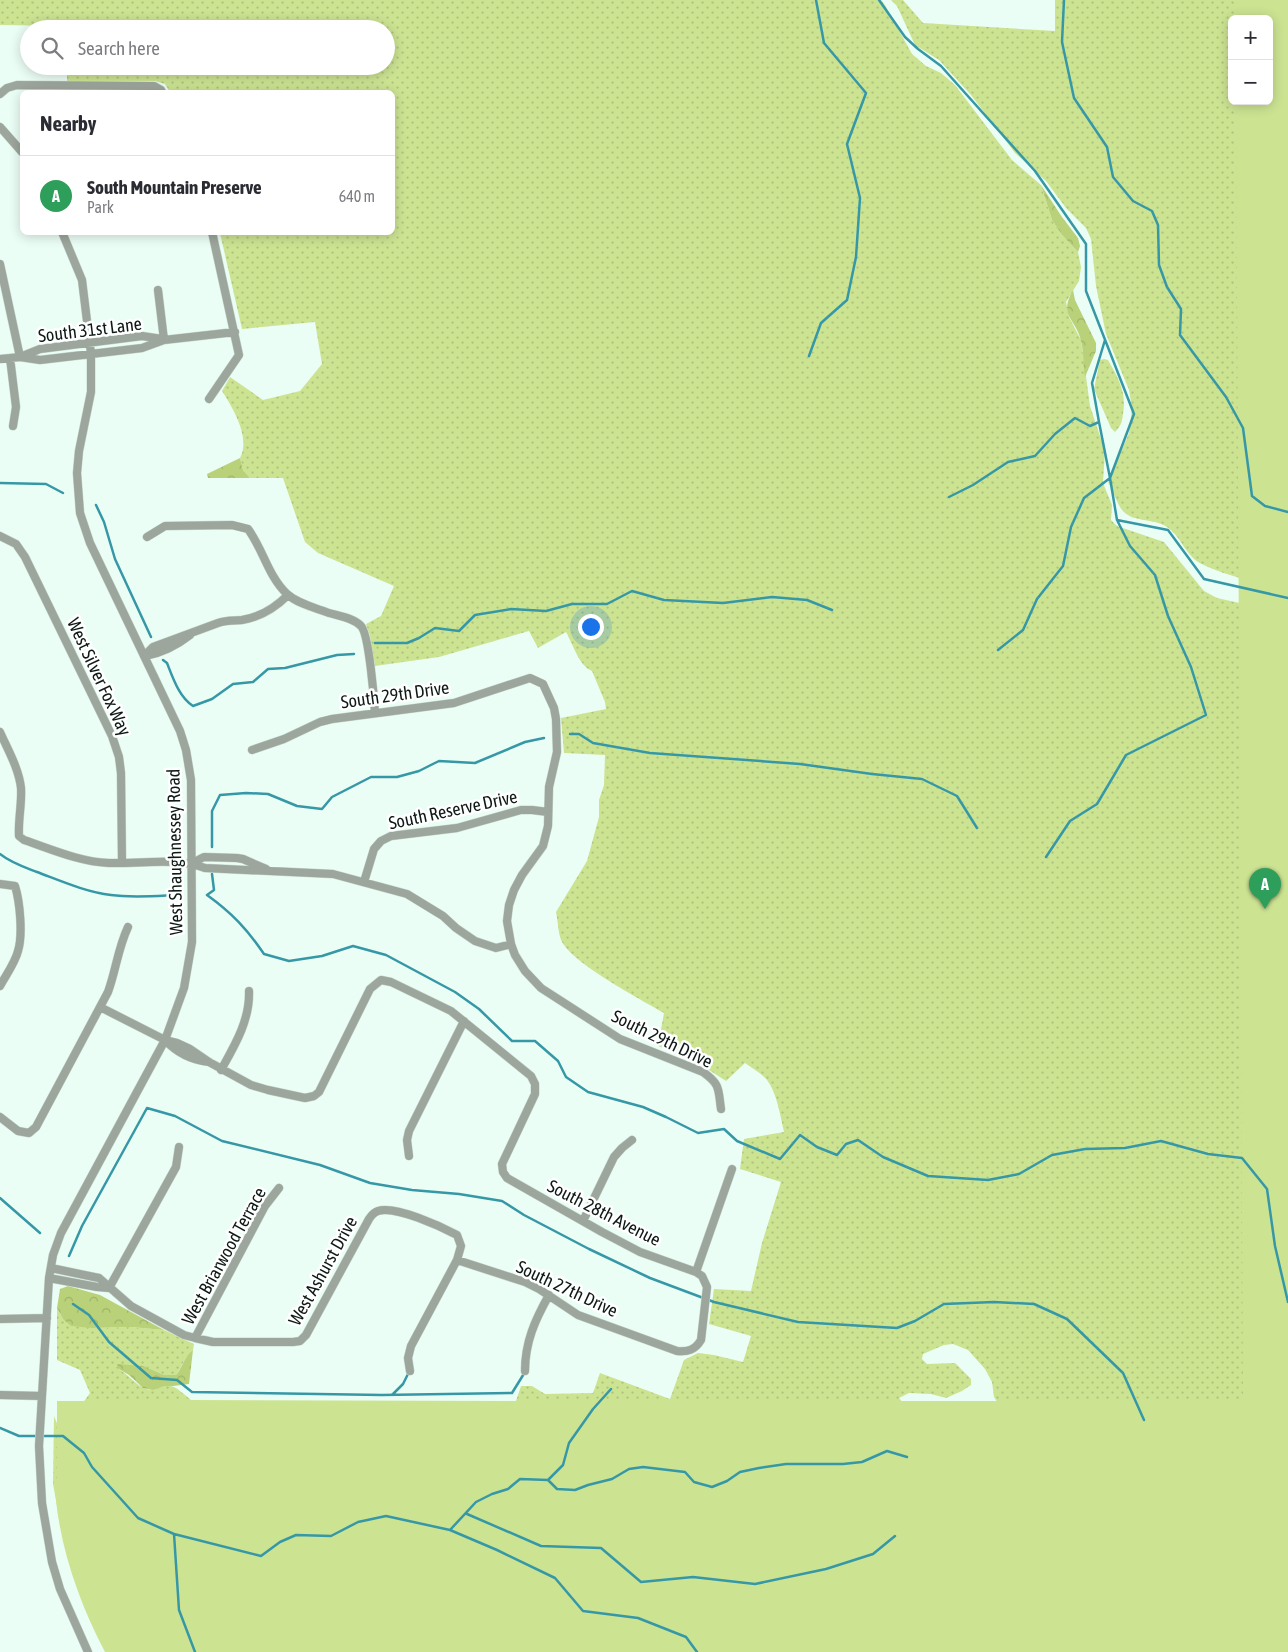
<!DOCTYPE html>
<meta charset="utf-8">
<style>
:root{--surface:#fff;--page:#f2f2f3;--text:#2b2b33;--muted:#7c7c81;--line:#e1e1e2;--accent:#5e5bd3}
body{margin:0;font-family:"Asap Condensed",sans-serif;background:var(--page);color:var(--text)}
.controls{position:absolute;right:15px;top:15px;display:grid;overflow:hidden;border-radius:8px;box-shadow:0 2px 12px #0003}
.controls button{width:45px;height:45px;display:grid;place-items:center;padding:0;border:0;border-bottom:1px solid var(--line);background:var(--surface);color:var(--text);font:25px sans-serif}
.you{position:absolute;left:590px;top:626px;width:18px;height:18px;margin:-12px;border:4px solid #fff;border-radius:50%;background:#1a73e8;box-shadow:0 0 0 8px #1a73e833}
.badge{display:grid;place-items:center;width:32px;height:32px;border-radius:50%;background:var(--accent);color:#fff;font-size:16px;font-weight:700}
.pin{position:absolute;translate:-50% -41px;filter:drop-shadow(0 1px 2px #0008)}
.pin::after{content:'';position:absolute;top:26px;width:18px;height:15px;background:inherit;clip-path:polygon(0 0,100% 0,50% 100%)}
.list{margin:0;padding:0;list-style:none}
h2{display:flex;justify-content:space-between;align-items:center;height:65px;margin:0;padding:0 20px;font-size:21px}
h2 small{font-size:16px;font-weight:400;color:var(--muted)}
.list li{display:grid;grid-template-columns:32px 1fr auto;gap:15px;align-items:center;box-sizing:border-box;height:80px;padding:0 20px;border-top:1px solid var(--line)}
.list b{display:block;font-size:19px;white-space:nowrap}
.list p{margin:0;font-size:16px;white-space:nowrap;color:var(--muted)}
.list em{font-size:16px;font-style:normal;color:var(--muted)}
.icon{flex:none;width:28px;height:28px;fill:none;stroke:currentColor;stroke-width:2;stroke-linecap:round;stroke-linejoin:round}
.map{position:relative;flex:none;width:1288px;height:1652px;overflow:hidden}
.search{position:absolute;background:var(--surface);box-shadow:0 2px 12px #0003;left:20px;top:20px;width:375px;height:55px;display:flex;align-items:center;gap:12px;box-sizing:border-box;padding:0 18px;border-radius:28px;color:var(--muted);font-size:19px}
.panel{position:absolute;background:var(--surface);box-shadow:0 2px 12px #0003;left:20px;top:90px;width:375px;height:145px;border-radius:8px}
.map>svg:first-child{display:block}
.grass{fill:url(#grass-dots);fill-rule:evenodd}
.forest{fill:url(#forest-crowns)}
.park{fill:#cce392}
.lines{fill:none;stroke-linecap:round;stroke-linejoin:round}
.stream{stroke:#3698a7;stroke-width:2.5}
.minor-casing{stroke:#c7d9d1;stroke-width:9}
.minor{stroke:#9da69c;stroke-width:8}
.labels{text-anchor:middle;stroke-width:5;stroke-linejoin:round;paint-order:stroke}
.street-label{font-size:18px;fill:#0d1914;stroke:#fff}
</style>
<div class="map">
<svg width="1288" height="1652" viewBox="0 0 1288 1652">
<defs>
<pattern id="grass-dots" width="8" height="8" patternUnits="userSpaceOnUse" patternTransform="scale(1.25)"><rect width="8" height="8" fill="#cce392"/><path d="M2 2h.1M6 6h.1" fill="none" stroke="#aec27d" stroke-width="1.8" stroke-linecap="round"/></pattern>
<pattern id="forest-crowns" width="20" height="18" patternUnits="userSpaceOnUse" patternTransform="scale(1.25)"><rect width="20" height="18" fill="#b9d178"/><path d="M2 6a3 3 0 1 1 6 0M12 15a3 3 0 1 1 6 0" fill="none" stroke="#9eb367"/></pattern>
</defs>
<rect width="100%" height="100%" fill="#ebfef5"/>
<!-- grass -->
<path class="grass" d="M 0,0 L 881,0 L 885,5 L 912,54 L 926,66 L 941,73 L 955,85 L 1012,160 L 1041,185 L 1052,220 L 1062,235 L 1078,252 L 1081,267 L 1079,281 L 1066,302 L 1069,317 L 1081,340 L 1090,406 L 1105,451 L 1103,483 L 1112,505 L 1111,520 L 1117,526 L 1164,542 L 1204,591 L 1217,598 L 1262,608 L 1288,1652 L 62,1533 L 53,1484 L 54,1416 L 61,1433 L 90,1393 L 80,1370 L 57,1360 L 57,1308 L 63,1319 L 92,1328 L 131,1327 L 164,1330 L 194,1344 L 193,1350 C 184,1356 183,1366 176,1375 L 164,1375 L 144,1366 L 119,1369 C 127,1374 138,1386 144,1388 C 155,1393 161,1384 171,1386 C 178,1388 185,1395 191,1400 L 516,1401 L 521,1386 L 532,1386 L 545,1394 L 593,1393 L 600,1373 L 670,1399 L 684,1360 L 698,1353 L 714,1355 L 743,1362 L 751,1336 L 709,1324 L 714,1289 L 751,1291 L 762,1243 L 781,1182 L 740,1169 L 744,1139 L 784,1132 C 780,1115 777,1093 767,1080 C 761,1073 752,1068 745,1063 L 726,1081 L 695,1061 L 658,1046 L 664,1013 C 640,999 574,964 562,942 C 558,934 558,921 556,912 L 587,861 L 599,817 L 599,800 L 604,785 L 605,755 L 564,753 L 561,718 L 606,709 L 605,702 L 592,671 C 579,666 573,644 566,632 L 538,648 L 529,631 L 439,657 L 375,666 L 370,636 L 366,624 L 381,616 L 394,586 L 318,553 L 305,542 L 283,478 L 250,478 L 243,470 L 240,458 C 251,438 233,408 222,391 L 230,377 L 263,400 L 300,391 L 322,364 L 315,322 L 242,329 L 220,233 L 392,232 L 392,92 L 170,92 L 165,84 L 155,81 L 67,81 L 67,66 L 386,66 L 386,29 L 67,29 L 67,26 L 0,25 ZM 953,1344 L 968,1350 L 985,1369 L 992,1382 L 994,1397 L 1001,1408 L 904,1404 L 899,1398 L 909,1393 L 931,1394 L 946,1398 L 962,1391 L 971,1385 L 971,1379 L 955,1363 L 927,1364 L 922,1359 L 923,1354 L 944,1345 Z
M 891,0 L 903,0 L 923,23 L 1055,31 L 1055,0 L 1288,0 L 1288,592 C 1267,585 1209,572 1194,559 C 1184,550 1179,535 1167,527 C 1152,517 1130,524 1120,507 C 1115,499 1113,490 1108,482 L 1129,433 L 1132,408 L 1129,390 L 1106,334 L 1096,286 L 1091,239 L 1086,228 L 1066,208 L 1046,181 L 1015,153 L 971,95 L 939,60 L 915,45 L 897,6 ZM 1232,19 L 1269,19 L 1269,101 L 1232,101 Z
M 1104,359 L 1108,360 C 1118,378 1127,392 1123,414 C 1122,422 1121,426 1115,432 L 1111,428 L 1094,389 L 1100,360 Z"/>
<!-- forest -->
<path class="forest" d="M 1041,185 L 1062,217 L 1078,238 L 1080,246 L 1078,252 L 1062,235 L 1052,220 Z
M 1073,290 L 1075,300 L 1096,343 L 1096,351 L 1085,377 C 1083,366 1084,353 1081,341 C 1076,318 1058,317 1073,290 Z
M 240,458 L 243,470 L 250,478 L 208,478 L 207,474 Z
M 68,1286 L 100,1295 L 164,1330 L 131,1327 L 92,1328 L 71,1326 L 63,1319 L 57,1308 L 60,1289 Z
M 193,1350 L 189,1384 L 173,1386 L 165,1386 L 153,1390 L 143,1388 L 129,1375 L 119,1369 L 117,1364 L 144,1366 L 164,1375 L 176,1375 C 183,1367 184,1356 193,1350 Z"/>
<!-- park -->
<path class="park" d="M 1236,0 L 1288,0 L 1288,1652 L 105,1652 C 79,1603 58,1543 55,1487 L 57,1486 L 57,1401 L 1243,1401 L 1236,101 L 1269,101 L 1269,19 L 1236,19 Z"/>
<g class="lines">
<!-- stream -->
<path class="stream" d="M 879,0 L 905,37 L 918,49 L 941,66 L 1035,171 L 1086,244 L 1086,291 L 1134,414 L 1110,478 L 1117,520 L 1168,530 L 1204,579 L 1288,598
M 1064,0 L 1062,42 L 1074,98 L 1107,147 L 1113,177 L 1133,201 L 1152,211 L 1158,225 L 1159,265 L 1167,287 L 1181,309 L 1180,335 L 1226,397 L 1243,428 L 1252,496 L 1265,506 L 1288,512
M 809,356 L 821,323 L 847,300 L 856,257 L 860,198 L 847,144 L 866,93 L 824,43 L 816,0
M 0,483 L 46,484 L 63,493
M 949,497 L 973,485 L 1008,462 L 1035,456 L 1055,434 L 1075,418 L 1090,426 L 1099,422 L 1092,383 L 1105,340
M 96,505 L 104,522 L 115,559 L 151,637
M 375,643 L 407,643 L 419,638 L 435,628 L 459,631 L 475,615 L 511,609 L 546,611 L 572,604 L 607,604 L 632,591 L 664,600 L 723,603 L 772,597 L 807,600 L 832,610
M 998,650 L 1023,630 L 1037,599 L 1063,566 L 1071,527 L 1084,498 L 1110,478 L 1099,422
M 163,660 L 167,663 C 173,678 179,697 193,706 L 212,699 L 233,684 L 253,682 L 268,669 L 285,668 L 337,655 L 354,654
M 570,734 L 579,734 L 593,743 L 650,753 L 800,764 L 872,774 L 922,779 L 957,796 L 977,828
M 212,847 L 212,811 L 220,795 L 246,793 L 268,794 L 297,806 L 322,809 L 332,797 L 371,777 L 397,777 L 419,771 L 439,761 L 475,763 L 525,742 L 544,738
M 0,854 C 11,863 24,867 37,872 C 61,881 86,892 111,895 C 132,898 155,896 176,895
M 1046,857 L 1070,821 L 1097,804 L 1126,755 L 1206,715 L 1191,667 L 1168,616 L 1155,575 L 1130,546 L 1117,520
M 212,874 L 214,890 L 207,895 C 232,913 247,929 264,954 L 289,961 L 322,956 L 353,946 L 386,955 L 455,992 L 479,1009 L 512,1041 L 535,1041 L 558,1061 L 566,1077 L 588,1092 L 643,1107 L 666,1117 L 698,1133 L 724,1129 L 737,1141 L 780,1159 L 800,1135 L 817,1147 L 837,1155 L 846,1144 L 858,1140 L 883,1157 L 928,1176 L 988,1180 L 1019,1174 L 1052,1155 L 1085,1149 L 1125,1148 L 1161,1141 L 1208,1154 L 1242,1158 L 1267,1189 L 1275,1246 L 1288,1302
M 0,1198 L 40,1233
M 69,1256 L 82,1226 L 147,1108 L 175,1116 L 222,1141 L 320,1165 L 370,1183 L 412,1190 L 459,1194 L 502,1201 L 524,1215 L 589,1249 L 650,1278 L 714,1302 L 798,1322 L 897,1328 L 915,1321 L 944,1304 L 994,1302 L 1034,1304 L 1067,1319 L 1123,1373 L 1144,1420
M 73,1304 L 89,1315 L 109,1342 L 151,1378 L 177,1380 L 192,1392 L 382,1395 L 512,1393 L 525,1372
M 392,1395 L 403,1384 L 409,1372
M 0,1428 L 19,1436 L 63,1436 L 84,1453 L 92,1467 L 138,1518 L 174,1534 L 261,1556 L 280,1542 L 296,1535 L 331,1536 L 358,1522 L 386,1516 L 450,1530 L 476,1502 L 492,1494 L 508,1489 L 520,1479 L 548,1480 L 557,1489 L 575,1490 L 588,1485 L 612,1479 L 629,1469 L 643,1467 L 685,1472 L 694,1482 L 712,1487 L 727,1481 L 740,1472 L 759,1468 L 786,1464 L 843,1464 L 862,1462 L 887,1451 L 907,1457
M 548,1480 L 563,1465 L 569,1443 L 593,1409 L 611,1389
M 467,1514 L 541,1546 L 601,1548 L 641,1582 L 693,1577 L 755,1584 L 826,1569 L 873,1554 L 895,1536
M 450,1530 L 497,1550 L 555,1578 L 583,1611 L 638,1618 L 686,1637 L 697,1652
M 174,1534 L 179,1610 L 195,1652"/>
<!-- minor casing -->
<g class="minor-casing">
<path id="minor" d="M 0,94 L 7,88 L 17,85 L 154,86 L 161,90 L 162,92
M 0,127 L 22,152
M 62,232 L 82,280 L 91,354 L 91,392 L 79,451 L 77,473 L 80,513 L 90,543 L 180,731 L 186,750 L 191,780 L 192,942 L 184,988 L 165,1040 L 61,1233 L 53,1255 L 49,1278 L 39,1446 L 42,1503 L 52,1562 L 60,1589 L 88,1652
M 0,264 L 20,357
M 158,290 L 164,340
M 20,357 L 40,360 L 142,348 L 164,340 L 235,332
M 10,358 L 16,407 L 13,426
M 0,359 L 20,357 L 40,349 L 142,336 L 162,339
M 209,399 L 239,355 L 212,232
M 0,536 L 16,544 L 25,557 L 112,736 L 119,757 L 121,773 L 122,862
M 147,537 L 165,526 L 232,525 L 248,529 C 263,549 268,576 287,594 C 298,604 316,608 329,613 C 339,616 354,618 361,626 C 369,634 374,698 375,713
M 144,656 L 153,647 L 218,623 C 226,620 234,621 242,620 C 261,617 275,608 288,595
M 145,656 C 162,653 176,646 190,635
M 0,732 C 8,750 19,769 21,788 C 22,804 18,820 19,836 L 24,840 C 51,849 80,862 109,863 C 140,864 176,857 205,868 L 333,874 L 407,894 L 443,916 L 456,928 L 475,941 L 496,948 L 511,944
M 252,750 L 284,739 L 320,722 L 332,719 L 454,703 L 530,678 L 543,684 L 554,708 L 556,719 L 557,752 L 549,787 L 548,826 L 543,846 L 522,875 L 514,890 L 509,905 L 507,921 L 511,944 L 515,955 L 525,971 L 541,988 L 620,1039 L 703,1072 C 721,1085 718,1089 721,1109
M 192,863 L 204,857 L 237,858 L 243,859 L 266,869
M 364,882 L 374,849 L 381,841 L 391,836 L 457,828 L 521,810 L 532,810 L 548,812
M 0,884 L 15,886 C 20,902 23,935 18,951 C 15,963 6,975 0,986
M 100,1007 L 165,1040 L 177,1043 L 190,1049 L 209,1062 L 251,1085 L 268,1090 L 305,1098 L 314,1096 L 319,1092 L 370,989 L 381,980 L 391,982 L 451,1011 L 531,1076 L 535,1084 L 535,1094 L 502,1164 L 503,1172 L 507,1178 L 602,1232 L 640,1252 L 696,1272
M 165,1040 C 177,1053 191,1060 209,1062
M 221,1070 C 235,1045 250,1020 249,991
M 0,1117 L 18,1131 L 29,1133 L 36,1127 L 108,992 C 116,970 118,948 128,927
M 409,1156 L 407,1140 L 409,1131 L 464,1021
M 583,1221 L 614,1157 L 622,1148 L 632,1140
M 457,1260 L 525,1282 L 539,1289 L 578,1315 L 677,1351 C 688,1352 695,1350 701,1340 L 707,1287 L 702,1276 L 696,1272 L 732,1169
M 51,1268 L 99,1278 L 131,1306 L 184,1335 L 195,1338 L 213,1342 L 293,1342 L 300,1341 L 306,1335 L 369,1219 C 371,1216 374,1212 378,1211 C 395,1205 442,1227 457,1235 L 461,1246 L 457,1260 L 411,1346 L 408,1358 L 410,1371
M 49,1278 L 97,1287 L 109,1288
M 109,1288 L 176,1167 L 179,1147
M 0,1319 L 47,1318
M 195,1338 L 265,1206 L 279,1188
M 525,1371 C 525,1342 535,1320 549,1295
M 0,1395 L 42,1396"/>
</g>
<!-- minor -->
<use href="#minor" class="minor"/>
</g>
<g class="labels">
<!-- street labels -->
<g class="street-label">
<text transform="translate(90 330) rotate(-7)" y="6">South 31st Lane</text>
<text transform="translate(99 677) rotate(65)" y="6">West Silver Fox Way</text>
<text transform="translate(395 695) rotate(-8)" y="6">South 29th Drive</text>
<text transform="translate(453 810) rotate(-12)" y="6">South Reserve Drive</text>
<text transform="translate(175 852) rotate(-91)" y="6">West Shaughnessey Road</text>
<text transform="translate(662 1039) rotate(26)" y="6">South 29th Drive</text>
<text transform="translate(604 1213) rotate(27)" y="6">South 28th Avenue</text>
<text transform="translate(224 1256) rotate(-61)" y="6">West Briarwood Terrace</text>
<text transform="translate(323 1271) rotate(-61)" y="6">West Ashurst Drive</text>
<text transform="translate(567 1289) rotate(25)" y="6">South 27th Drive</text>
</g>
</g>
</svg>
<div class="controls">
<button>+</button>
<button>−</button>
</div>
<div class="you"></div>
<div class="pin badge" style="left:1265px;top:909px;background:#2e9e5b">A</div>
<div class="search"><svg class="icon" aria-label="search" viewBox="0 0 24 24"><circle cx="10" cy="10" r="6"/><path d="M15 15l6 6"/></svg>Search here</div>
<section class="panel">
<h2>Nearby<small></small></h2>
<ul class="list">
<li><span class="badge" style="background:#2e9e5b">A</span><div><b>South Mountain Preserve</b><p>Park</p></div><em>640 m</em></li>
</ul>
</section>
</div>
